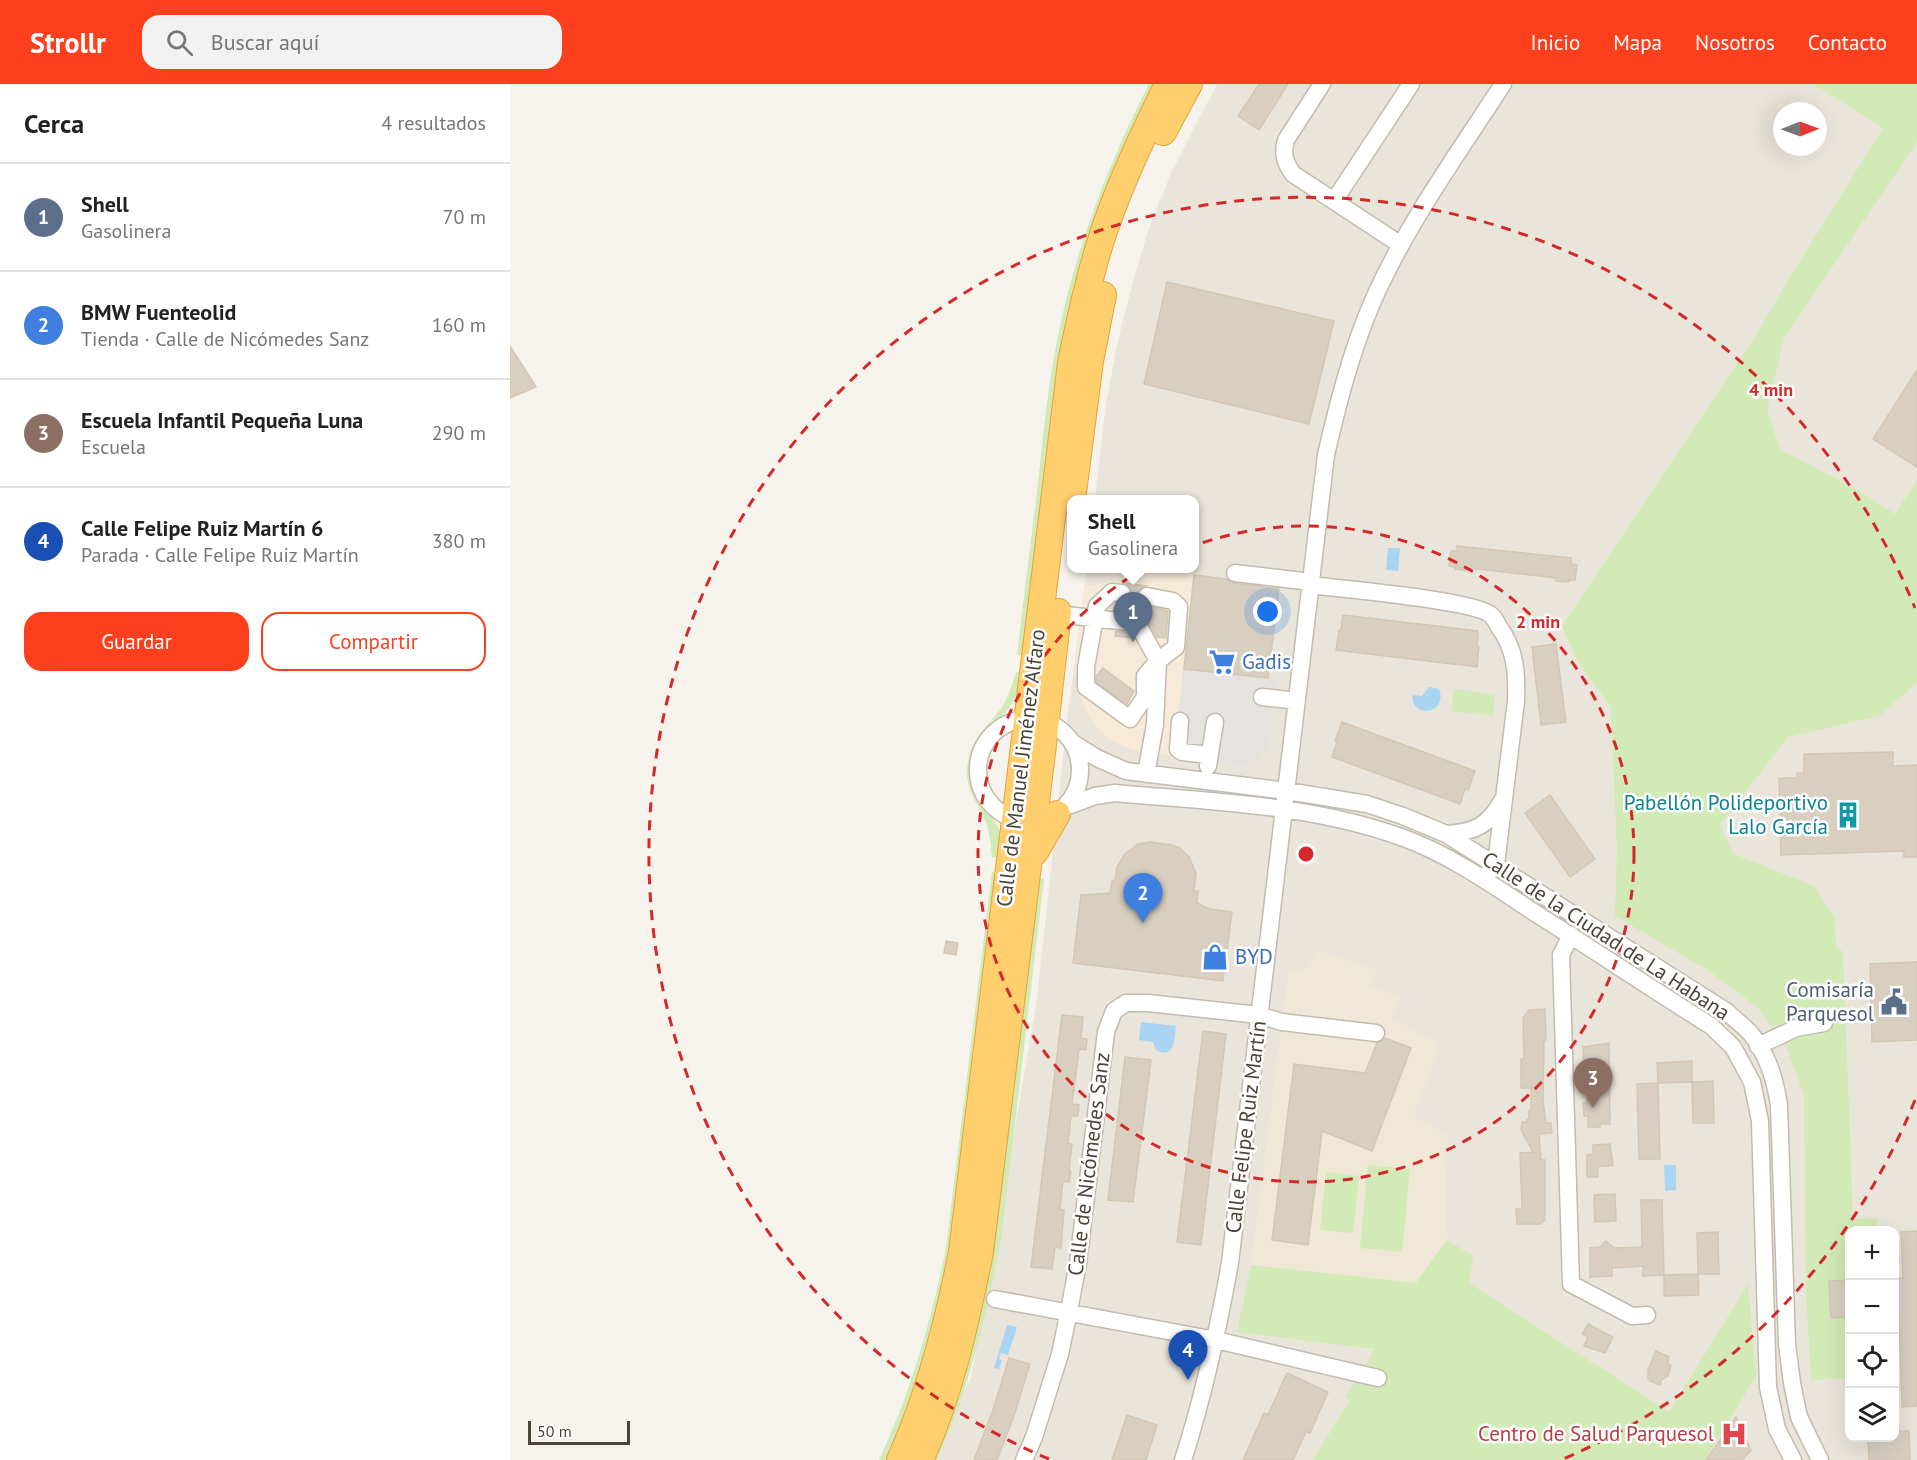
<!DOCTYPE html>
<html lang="es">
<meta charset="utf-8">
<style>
:root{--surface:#fff;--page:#f2f2f2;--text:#222;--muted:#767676;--line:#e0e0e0;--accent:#fc3f1d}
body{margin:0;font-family:"PT Sans",sans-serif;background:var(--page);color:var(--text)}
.controls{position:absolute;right:18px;bottom:18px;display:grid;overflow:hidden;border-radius:12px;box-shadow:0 6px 24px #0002}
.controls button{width:54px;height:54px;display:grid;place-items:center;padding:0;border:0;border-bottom:2px solid var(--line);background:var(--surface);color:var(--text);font:30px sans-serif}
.compass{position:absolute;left:1263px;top:18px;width:54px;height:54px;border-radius:50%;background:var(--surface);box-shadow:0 6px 24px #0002;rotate:89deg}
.scale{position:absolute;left:18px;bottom:15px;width:102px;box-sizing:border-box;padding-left:6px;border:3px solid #4b4439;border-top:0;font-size:16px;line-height:21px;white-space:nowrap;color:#4b4439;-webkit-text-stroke:4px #fff;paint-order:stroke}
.you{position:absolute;left:758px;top:528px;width:21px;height:21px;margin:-15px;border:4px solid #fff;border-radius:50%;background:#1a73e8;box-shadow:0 0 0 9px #1a73e833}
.badge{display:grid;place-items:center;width:39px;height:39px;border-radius:50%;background:var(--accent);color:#fff;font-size:20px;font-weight:700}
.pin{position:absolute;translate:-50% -50px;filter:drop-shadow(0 2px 3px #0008)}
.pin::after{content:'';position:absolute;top:32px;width:21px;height:18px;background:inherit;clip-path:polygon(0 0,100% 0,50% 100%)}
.popup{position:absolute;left:557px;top:411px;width:132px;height:78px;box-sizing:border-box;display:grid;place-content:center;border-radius:12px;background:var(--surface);filter:drop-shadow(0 2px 4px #0005);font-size:20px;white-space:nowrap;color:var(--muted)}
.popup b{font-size:22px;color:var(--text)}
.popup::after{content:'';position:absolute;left:50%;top:100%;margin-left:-12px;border:12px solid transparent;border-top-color:var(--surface)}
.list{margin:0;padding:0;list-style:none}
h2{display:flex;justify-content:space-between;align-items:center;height:78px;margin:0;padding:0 24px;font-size:26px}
h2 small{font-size:20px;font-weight:400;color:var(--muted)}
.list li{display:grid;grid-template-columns:39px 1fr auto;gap:18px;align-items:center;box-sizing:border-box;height:108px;padding:0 24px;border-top:2px solid var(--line)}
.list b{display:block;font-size:22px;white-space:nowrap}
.list p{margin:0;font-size:20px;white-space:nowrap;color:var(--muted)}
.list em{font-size:20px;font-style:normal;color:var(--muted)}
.actions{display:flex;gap:12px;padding:18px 24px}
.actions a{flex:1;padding:14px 0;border:2px solid var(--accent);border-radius:18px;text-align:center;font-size:21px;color:var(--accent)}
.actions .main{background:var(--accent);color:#fff}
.icon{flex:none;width:33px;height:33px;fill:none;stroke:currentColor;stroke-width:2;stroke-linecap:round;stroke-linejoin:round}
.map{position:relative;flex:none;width:1407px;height:1376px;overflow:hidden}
header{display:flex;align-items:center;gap:36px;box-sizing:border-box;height:84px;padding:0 30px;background:var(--accent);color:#fff}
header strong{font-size:28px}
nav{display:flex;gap:33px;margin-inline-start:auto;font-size:21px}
.search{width:420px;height:54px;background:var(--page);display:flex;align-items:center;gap:15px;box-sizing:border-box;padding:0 21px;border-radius:18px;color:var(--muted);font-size:22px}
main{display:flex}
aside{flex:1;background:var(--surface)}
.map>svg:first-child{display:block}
.residential{fill:#eae5da;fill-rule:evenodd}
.commercial{fill:#f7ead8}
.education{fill:#efe8d6}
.green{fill:#d2eab5}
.parking{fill:#e5e3e0}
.water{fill:#a9d4f2}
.building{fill:#d8cfc1;stroke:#d3c7b4;stroke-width:1.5}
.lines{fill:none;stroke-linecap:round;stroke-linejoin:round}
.minor-tunnel{stroke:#d4d0c8;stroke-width:16;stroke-dasharray:16 8;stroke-linecap:butt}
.minor-casing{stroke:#c2bbae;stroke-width:19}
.highway-casing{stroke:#e0a43c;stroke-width:28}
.minor{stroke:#fff;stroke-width:16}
.highway{stroke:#ffcf6e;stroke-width:26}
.ring{fill:none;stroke:#d62828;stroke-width:3;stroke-dasharray:10 8}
.labels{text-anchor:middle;stroke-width:5;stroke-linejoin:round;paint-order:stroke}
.shop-label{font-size:21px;fill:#366cbe;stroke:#fff;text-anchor:start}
.street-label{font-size:21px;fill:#4b4439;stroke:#fff}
.culture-label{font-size:21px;fill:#0d838f;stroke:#fff;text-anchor:end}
.service-label{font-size:21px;fill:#4e5e75;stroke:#fff;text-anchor:end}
.health-label{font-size:21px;fill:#be3a42;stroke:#fff;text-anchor:end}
.centre{fill:#d62828;stroke:#fff;stroke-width:3}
.ring-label{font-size:18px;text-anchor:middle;font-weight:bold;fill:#d62828;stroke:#fff;stroke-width:5;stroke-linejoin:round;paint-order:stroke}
</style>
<header>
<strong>Strollr</strong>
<div class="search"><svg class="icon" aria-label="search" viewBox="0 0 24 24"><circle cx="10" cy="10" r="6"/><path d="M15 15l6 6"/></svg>Buscar aquí</div>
<nav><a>Inicio</a><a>Mapa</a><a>Nosotros</a><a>Contacto</a></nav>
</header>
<main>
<aside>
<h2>Cerca<small>4 resultados</small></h2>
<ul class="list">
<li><span class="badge" style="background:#5c6f8a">1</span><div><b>Shell</b><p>Gasolinera</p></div><em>70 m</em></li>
<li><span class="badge" style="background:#3f7fe0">2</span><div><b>BMW Fuenteolid</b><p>Tienda · Calle de Nicómedes Sanz</p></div><em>160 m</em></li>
<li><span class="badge" style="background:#8d6e63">3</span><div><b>Escuela Infantil Pequeña Luna</b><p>Escuela</p></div><em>290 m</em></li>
<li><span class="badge" style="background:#1a4fb4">4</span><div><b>Calle Felipe Ruiz Martín 6</b><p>Parada · Calle Felipe Ruiz Martín</p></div><em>380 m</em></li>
</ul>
<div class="actions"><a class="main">Guardar</a><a>Compartir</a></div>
</aside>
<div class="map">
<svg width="1407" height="1376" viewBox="0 0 1407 1376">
<rect width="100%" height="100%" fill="#f6f3ec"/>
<!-- residential -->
<path class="residential" d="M 707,0 L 1407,0 L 1407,1376 L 418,1376 L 461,1294 L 526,922 L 558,629 L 577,485 L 684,484 L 684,416 L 585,415 L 596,320 L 608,256 L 624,194 L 640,141 L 662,87 ZM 1272,27 L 1308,27 L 1308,63 L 1272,63 ZM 1340,1146 L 1384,1146 L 1384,1354 L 1340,1354 Z"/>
<!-- commercial -->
<path class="commercial" d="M 685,476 L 686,476 L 663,672 L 628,667 L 613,662 L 598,654 L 587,644 L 577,630 L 567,603 L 565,586 L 575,502 L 611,497 L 618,485 L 684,484 Z"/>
<!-- education -->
<path class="education" d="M 806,866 L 866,886 L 861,903 L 865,903 L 891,913 L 882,935 L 926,958 L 928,966 L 904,1031 L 939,1052 L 935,1072 L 937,1156 L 906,1199 L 741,1181 L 779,885 L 791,886 L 799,882 Z"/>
<!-- green -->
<path class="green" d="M 639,0 L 650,0 L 604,100 L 517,572 L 507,571 C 514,511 522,450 529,390 C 534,342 539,294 549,247 C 567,161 599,78 639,0 Z
M 1303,0 L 1407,0 L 1407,58 L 1274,254 L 1257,326 L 1270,365 L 1349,407 L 1385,430 L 1407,396 L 1407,599 L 1369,632 L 1278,653 L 1209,742 L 1224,770 L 1304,802 L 1324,833 L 1326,862 L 1333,868 L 1343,1135 L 1368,1135 L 1364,1146 L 1340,1146 L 1339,1196 L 1319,1197 L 1321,1234 L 1339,1233 L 1339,1305 L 1337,1305 L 1336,1294 L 1301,1296 L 1296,1208 L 1294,1012 L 1276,961 L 1247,923 L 1199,887 L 1105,832 L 1107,765 L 1101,623 L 1067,577 L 1052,542 L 1245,253 L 1275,201 L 1373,44 Z
M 506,588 L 514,588 C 510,603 504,619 494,630 C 489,636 481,640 476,645 C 465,658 459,677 461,693 C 464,717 485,730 491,751 C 493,758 492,767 492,774 L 482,773 C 481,762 480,752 477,741 C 471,725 457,707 457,690 C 457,653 479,645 495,618 C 500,608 503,598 506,588 Z
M 944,605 L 985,610 L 983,632 L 941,627 Z
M 482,788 L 492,790 L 436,1212 L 380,1376 L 369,1376 C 401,1308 421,1237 436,1164 Z
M 524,794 L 534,795 L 492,1149 C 482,1206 469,1261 451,1316 C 444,1336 435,1356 427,1376 L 417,1376 Z
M 858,1081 L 900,1085 L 892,1168 L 850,1164 Z
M 816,1088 L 849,1092 L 843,1149 L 810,1146 Z
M 937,1156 L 963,1172 L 959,1199 L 1159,1328 L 1238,1200 L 1246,1292 L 1195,1376 L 803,1376 L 840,1316 L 835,1314 L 865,1265 L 727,1248 L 741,1181 L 906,1199 Z"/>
<!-- parking -->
<path class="parking" d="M 674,585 L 768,596 L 762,646 L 757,665 L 747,676 L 733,680 L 663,672 Z"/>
<!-- water -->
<path class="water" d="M 878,464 L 890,464 L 888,487 L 876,486 Z
M 919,603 L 929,605 C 938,629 904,635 902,613 L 904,611 L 912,612 Z
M 631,938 L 666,942 C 664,955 665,976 646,966 L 643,958 L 629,956 Z
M 1154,1081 L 1166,1081 L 1166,1106 L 1155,1107 Z
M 497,1241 L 507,1243 L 498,1271 L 491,1269 L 489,1275 L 492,1276 L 489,1285 L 484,1284 Z"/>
<!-- building -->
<path class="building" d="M 749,0 L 778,0 L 749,46 L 728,32 Z
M 657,198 L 824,237 L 799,340 L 634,300 Z
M 0,262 L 26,303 L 0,314 Z
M 1407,286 L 1407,383 L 1363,355 Z
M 947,462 L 1061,474 L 1061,480 L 1067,481 L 1065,496 L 1059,496 L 1059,498 L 1046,497 L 1046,494 L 958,484 L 958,487 L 945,485 L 945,483 L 939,482 L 941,467 L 947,467 Z
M 684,491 L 716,495 L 724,499 L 769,505 L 758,594 L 674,585 Z
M 615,499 L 636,502 L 630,505 L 627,509 L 627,515 L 631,520 L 658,527 L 656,554 L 647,553 L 632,530 L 609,526 L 611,519 L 617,518 L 622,511 L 621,504 Z
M 833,531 L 968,547 L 967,563 L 969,563 L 967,583 L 826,566 L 829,546 L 831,546 Z
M 606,547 L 620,549 L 623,554 L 605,552 Z
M 1046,560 L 1056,638 L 1031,641 L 1022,563 Z
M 593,584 L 624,607 L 617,620 L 586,598 L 586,592 Z
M 832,638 L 965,687 L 958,706 L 955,705 L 950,720 L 822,673 L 827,658 L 825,657 Z
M 1383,668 L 1383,682 L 1407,681 L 1407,773 L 1394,773 L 1394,767 L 1271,771 L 1269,694 L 1287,694 L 1287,689 L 1294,689 L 1294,670 Z
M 1040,711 L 1085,775 L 1060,793 L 1015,729 Z
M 641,758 L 662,761 L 670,764 L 679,773 L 686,789 L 684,807 L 688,807 L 687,819 L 700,825 L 722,828 L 713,897 L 563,879 L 571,811 L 600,809 L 602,797 L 605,797 L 607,783 L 615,770 L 628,760 Z
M 436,857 L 448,859 L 446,871 L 434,869 Z
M 1407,878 L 1407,956 L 1362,958 L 1360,880 Z
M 1035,925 L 1036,956 L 1034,956 L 1033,1017 L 1036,1039 L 1041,1039 L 1042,1049 L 1029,1050 L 1031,1076 L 1035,1076 L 1035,1136 L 1031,1140 L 1007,1140 L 1006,1125 L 1012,1125 L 1010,1069 L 1023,1068 L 1011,1046 L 1012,1038 L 1017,1038 L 1017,1035 L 1019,1035 L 1019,1026 L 1021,1026 L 1021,1004 L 1011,1004 L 1011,975 L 1014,975 L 1013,934 L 1019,926 Z
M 552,931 L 573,933 L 571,954 L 577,955 L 576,966 L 569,965 L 562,1020 L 569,1021 L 568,1032 L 561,1032 L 558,1060 L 562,1060 L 559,1087 L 561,1087 L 559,1098 L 553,1097 L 550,1125 L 554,1126 L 551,1164 L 545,1163 L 542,1185 L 521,1183 Z
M 693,947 L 716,950 L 691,1161 L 667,1158 Z
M 875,954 L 901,964 L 862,1067 L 812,1047 L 798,1161 L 762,1156 L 784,980 L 855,989 L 867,959 Z
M 1099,959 L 1100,1040 L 1090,1040 L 1090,1043 L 1078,1043 L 1078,1032 L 1074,1032 L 1073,1019 L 1077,1019 L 1077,990 L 1074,990 L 1073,963 Z
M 615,973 L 641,976 L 623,1118 L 598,1116 Z
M 1182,977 L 1182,998 L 1203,997 L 1204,1039 L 1183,1039 L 1182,998 L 1148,999 L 1150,1075 L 1129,1075 L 1127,1000 L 1148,999 L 1147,979 Z
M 1100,1060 L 1103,1082 L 1088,1082 L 1088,1093 L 1077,1093 L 1077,1071 L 1083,1070 L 1083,1061 Z
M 1105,1110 L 1106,1137 L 1085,1138 L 1084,1111 Z
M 1131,1116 L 1152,1116 L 1154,1191 L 1188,1190 L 1187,1149 L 1208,1148 L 1209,1190 L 1188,1190 L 1189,1211 L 1154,1212 L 1154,1191 L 1133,1192 L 1133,1182 L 1102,1184 L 1102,1192 L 1080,1193 L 1080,1164 L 1090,1163 L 1096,1157 L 1104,1164 L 1132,1163 Z
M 1407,1147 L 1407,1322 L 1392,1323 L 1389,1231 L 1384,1231 L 1384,1194 L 1393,1194 L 1391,1148 Z
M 1340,1196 L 1340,1233 L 1321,1234 L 1319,1197 Z
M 1078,1240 L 1103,1253 L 1095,1269 L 1074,1262 L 1078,1253 L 1072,1250 Z
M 1146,1267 L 1159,1273 L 1157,1280 L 1161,1281 L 1158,1292 L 1151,1296 L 1150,1301 L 1140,1297 L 1140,1295 L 1138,1295 L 1138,1286 Z
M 499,1274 L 520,1280 L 504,1332 L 487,1376 L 464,1376 L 483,1326 Z
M 777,1289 L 818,1308 L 800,1349 L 796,1348 L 783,1376 L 733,1376 L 754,1329 L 758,1331 Z
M 617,1331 L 647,1341 L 636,1376 L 602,1376 Z
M 1226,1333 L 1241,1366 L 1232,1376 L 1196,1376 Z
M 1384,1347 L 1399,1347 L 1400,1376 L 1359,1376 L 1358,1353 L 1384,1353 Z"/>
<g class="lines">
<!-- minor-tunnel -->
<path class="minor-tunnel" d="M 612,509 L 637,512"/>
<!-- minor casing -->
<g class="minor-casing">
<path id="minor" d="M 812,0 L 776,56 C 772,70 775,79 783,90 L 891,161
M 824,117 L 901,0
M 725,489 L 801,498
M 800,501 C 831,505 964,516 981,531 C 984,534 987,539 989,543 C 1006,566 1007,590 1006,617 L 986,780 L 979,788
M 612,509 L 602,508 L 587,522 L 576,583 L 576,603 L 620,635 L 635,613 L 635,592 L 648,577 L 666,563 L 669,523 L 663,517 L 637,512
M 547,530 L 627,539 L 648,577 L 645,640 L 636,690
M 752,613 L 787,617
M468 686a51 51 0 1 1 102 0a51 51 0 1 1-102 0Z
M 670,637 L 668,665 L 672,668 L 700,671
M 563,659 L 587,674 L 616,687 L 777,707 L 857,720 L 893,732 L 936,750 L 1216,927 C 1224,935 1234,942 1241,950 C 1258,971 1265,995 1269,1021 L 1277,1260 L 1282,1299 L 1289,1333 L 1310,1376
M 698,682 L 705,638
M 555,723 L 585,712 L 605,709 C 701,718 800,720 891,753 C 939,770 983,801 1025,829 C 1084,866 1142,905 1201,942 L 1223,963 L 1242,998 L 1250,1037 L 1258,1303 L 1267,1345 L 1283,1376
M 936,750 C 965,748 978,742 992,717
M 1061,851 L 1051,871 L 1061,1200 L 1122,1232 L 1137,1231
M 1248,962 L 1286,944 L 1314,939
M 485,1215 L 706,1256 L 868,1294
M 514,1376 L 524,1353 L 550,1270 L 559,1227 L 568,1179 L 596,948 L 604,927 L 616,919 L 638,919 L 749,931 L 772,938 L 866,949
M 673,1376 C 694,1311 708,1246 720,1179 L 816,371 C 828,319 841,268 862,219 C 896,141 947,71 993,0"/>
</g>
<!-- highway casing -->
<g class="highway-casing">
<path id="highway" d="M 653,48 L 679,0
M 562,416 L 580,277 L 593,211
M 525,768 L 547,730
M 390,1376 C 420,1310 438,1239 452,1168 L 561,279 C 570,234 580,188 595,144 C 612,95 635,47 658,0
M 410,1376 C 440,1310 456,1238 470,1168 L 533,661 L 548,528"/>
</g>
<!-- minor -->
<use href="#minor" class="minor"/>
<!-- highway -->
<use href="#highway" class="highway"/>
</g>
<!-- distance rings -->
<g class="ring">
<circle cx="796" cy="770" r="328"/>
<path d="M1405 1016A657 657 0 0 1 1053 1375M539 1375A657 657 0 1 1 1405 524"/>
</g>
<!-- icons -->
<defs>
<g id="supermarket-bare" transform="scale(2.07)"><path d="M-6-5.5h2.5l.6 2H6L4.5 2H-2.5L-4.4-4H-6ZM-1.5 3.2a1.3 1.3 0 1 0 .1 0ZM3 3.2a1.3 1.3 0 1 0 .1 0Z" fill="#3f7fe0" stroke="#fff" stroke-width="2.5" paint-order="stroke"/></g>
<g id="building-bare" transform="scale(2.07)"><path d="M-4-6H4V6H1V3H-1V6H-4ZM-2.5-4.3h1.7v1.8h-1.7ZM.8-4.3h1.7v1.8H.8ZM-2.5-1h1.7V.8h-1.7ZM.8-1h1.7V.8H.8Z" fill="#0f9aa8" stroke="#fff" stroke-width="2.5" paint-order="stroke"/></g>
<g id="shop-bare" transform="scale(2.07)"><path d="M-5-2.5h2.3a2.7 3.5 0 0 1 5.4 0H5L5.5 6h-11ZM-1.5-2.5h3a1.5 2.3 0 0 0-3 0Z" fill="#3f7fe0" stroke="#fff" stroke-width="2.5" paint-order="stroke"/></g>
<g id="civic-bare" transform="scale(2.07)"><path d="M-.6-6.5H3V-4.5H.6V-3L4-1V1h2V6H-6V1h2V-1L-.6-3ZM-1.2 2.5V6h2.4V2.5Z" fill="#5c6f8a" stroke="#fff" stroke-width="2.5" paint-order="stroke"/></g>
<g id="hospital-bare" transform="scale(2.07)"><path d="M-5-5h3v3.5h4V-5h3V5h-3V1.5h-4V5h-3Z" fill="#e0444e" stroke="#fff" stroke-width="2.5" paint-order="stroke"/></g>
</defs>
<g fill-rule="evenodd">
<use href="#supermarket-bare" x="712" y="578"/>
<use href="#building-bare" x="1338" y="731"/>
<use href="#shop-bare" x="705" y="873"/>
<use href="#civic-bare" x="1384" y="918"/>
<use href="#hospital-bare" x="1224" y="1350"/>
</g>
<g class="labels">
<!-- shop labels -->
<g class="shop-label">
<text x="732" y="585">Gadis</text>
<text x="725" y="880">BYD</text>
</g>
<!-- street labels -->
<g class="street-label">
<text transform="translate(511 684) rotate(-83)" y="7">Calle de Manuel Jiménez Alfaro</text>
<text transform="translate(1096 852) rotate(33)" y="7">Calle de la Ciudad de La Habana</text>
<text transform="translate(736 1043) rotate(-83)" y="7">Calle Felipe Ruiz Martín</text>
<text transform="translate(579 1080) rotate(-83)" y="7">Calle de Nicómedes Sanz</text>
</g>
<!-- culture labels -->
<g class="culture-label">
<text x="1318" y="726">Pabellón Polideportivo<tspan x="1318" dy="24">Lalo García</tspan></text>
</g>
<!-- service labels -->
<g class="service-label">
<text x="1364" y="913">Comisaría<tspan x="1364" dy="24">Parquesol</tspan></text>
</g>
<!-- health labels -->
<g class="health-label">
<text x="1204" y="1357">Centro de Salud Parquesol</text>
</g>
</g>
<circle cx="796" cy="770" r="9" class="centre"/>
<g class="ring-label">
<text x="1261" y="312">4 min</text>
<text x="1028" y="544">2 min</text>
</g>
</svg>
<div class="controls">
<button>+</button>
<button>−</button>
<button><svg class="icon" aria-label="locate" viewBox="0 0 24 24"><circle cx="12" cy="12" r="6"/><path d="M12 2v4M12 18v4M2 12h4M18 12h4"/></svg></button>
<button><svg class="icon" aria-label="layers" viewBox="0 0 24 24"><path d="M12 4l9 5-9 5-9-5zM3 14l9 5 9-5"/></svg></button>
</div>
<svg class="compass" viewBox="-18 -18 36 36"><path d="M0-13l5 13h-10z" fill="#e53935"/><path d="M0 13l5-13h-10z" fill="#767676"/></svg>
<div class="scale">50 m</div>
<div class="you"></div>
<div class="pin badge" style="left:623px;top:558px;background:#5c6f8a">1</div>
<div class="popup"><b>Shell</b>Gasolinera</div>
<div class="pin badge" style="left:633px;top:839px;background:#3f7fe0">2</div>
<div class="pin badge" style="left:1083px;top:1024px;background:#8d6e63">3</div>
<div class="pin badge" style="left:678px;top:1296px;background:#1a4fb4">4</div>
</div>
</main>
